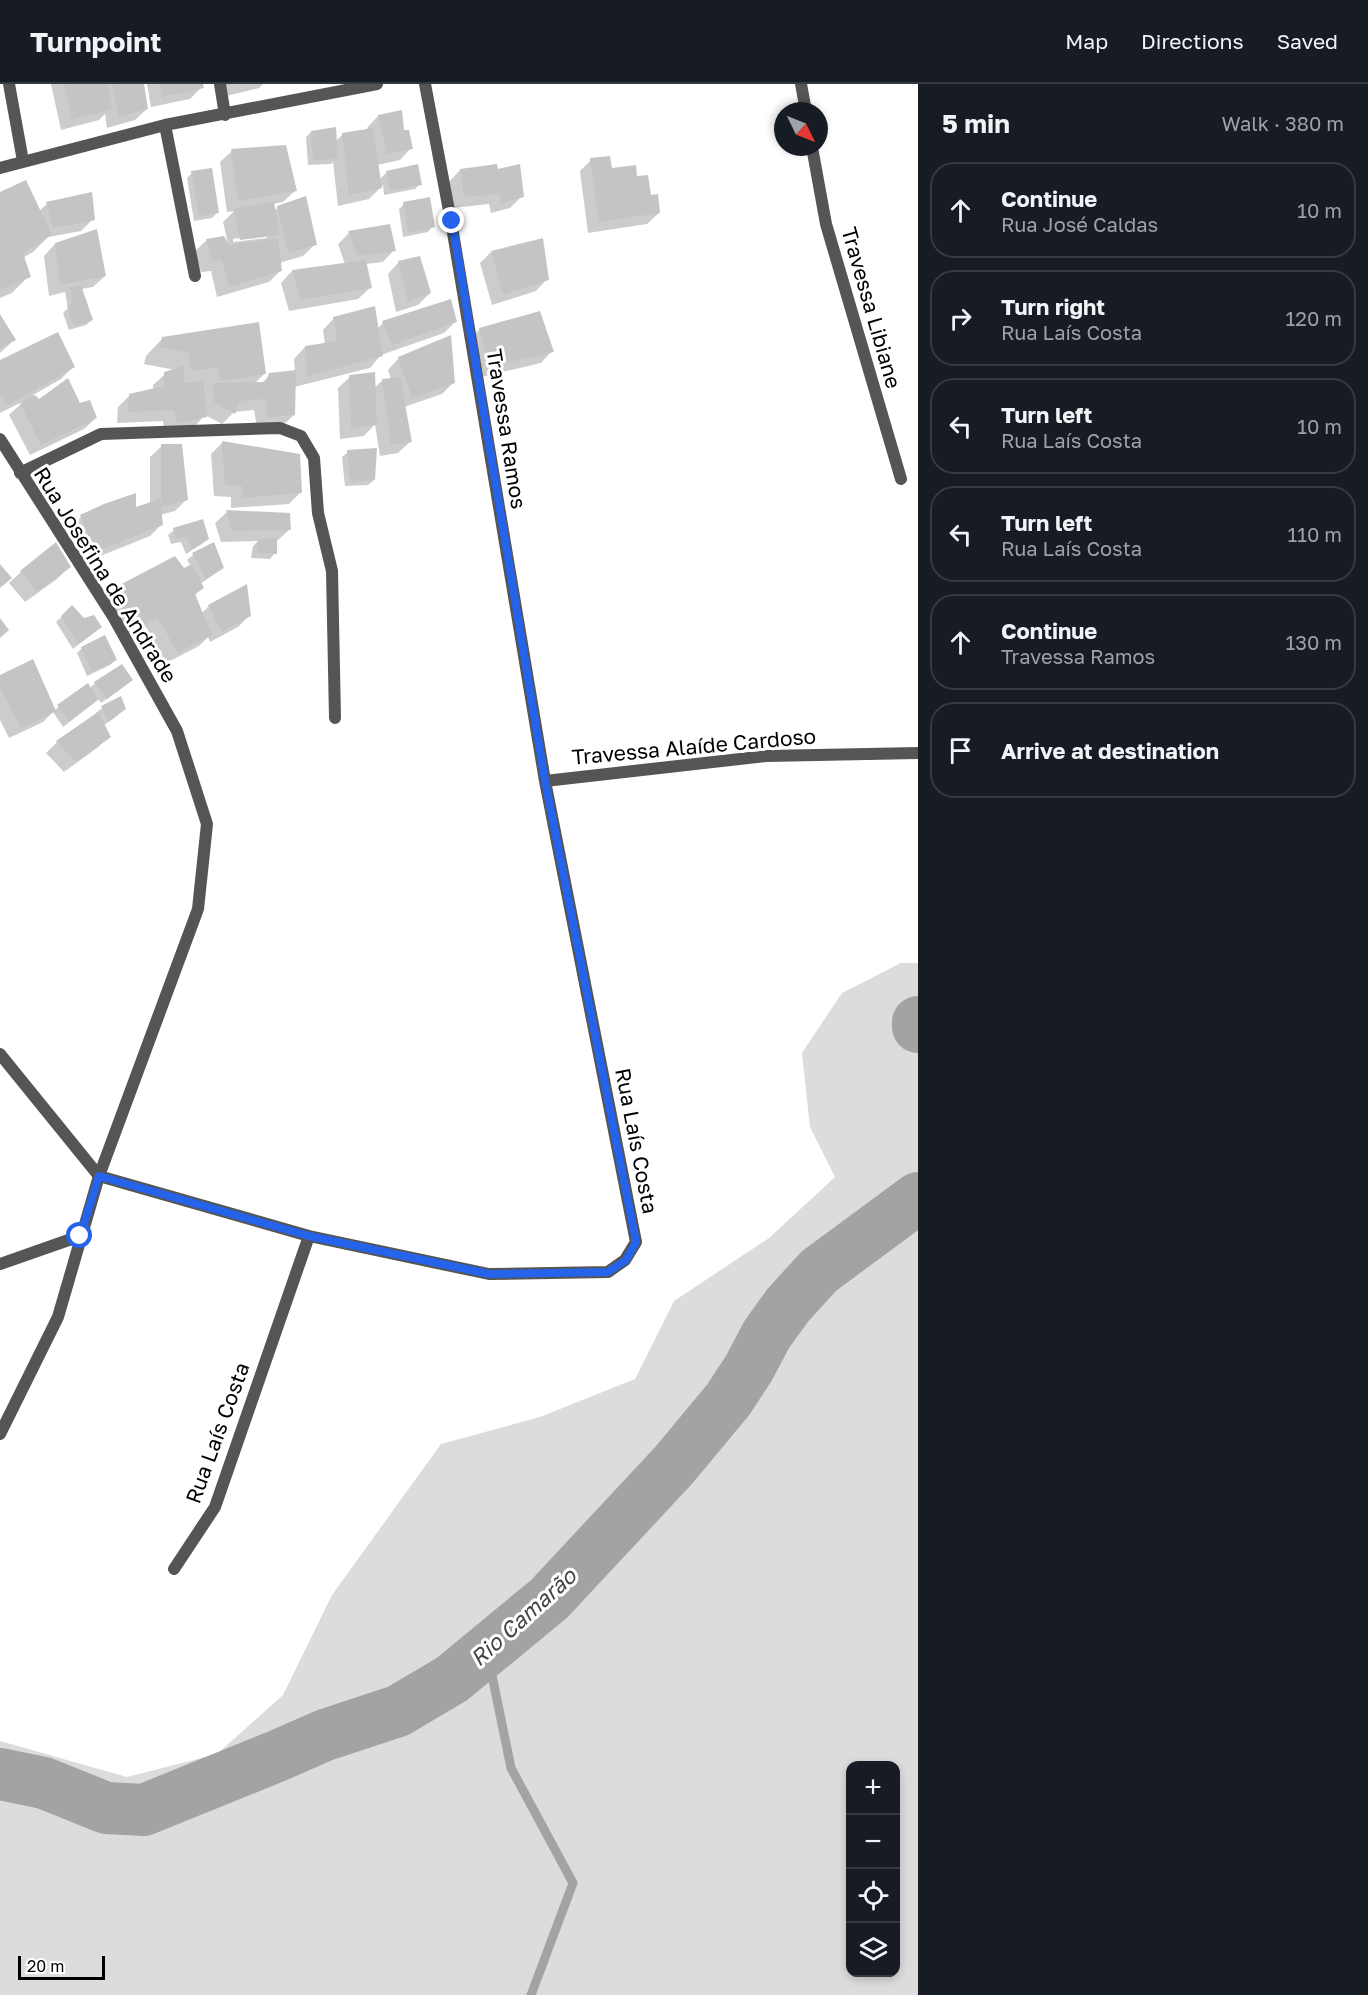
<!DOCTYPE html>
<meta charset="utf-8">
<style>
:root{--surface:#171b24;--page:#20242c;--text:#f1f3f6;--muted:#9ea1a6;--line:#363941}
body{margin:0;font-family:"Golos Text",sans-serif;background:var(--page);color:var(--text)}
.controls{position:absolute;right:18px;bottom:18px;display:grid;overflow:hidden;border-radius:12px;box-shadow:0 3px 9px #0003}
.controls button{width:54px;height:54px;display:grid;place-items:center;padding:0;border:0;border-bottom:2px solid var(--line);background:var(--surface);color:var(--text);font:30px sans-serif}
.compass{position:absolute;left:774px;top:18px;width:54px;height:54px;border-radius:50%;background:var(--surface);box-shadow:0 3px 9px #0003;rotate:133deg}
.scale{position:absolute;left:18px;bottom:15px;width:87px;box-sizing:border-box;padding-left:6px;border:3px solid #000;border-top:0;font-size:16px;line-height:21px;white-space:nowrap;color:#000;-webkit-text-stroke:4px #fff;paint-order:stroke}
.stop{position:absolute;width:18px;height:18px;margin:-14px;border:4px solid #2563eb;border-radius:50%;background:#fff}
.stop.end{background:#2563eb;border-color:#fff;box-shadow:0 2px 6px #0008}
.list{margin:0;padding:0;list-style:none}
h2{display:flex;justify-content:space-between;align-items:center;height:78px;margin:0;padding:0 24px;font-size:26px}
h2 small{font-size:20px;font-weight:400;color:var(--muted)}
.list li{display:grid;grid-template-columns:39px 1fr auto;gap:18px;align-items:center;box-sizing:border-box;height:96px;margin:0 12px 12px;padding:0 12px;border:2px solid var(--line);border-radius:24px}
.list b{display:block;font-size:22px;white-space:nowrap}
.list p{margin:0;font-size:20px;white-space:nowrap;color:var(--muted)}
.list em{font-size:20px;font-style:normal;color:var(--muted)}
.icon{flex:none;width:33px;height:33px;fill:none;stroke:currentColor;stroke-width:2;stroke-linecap:round;stroke-linejoin:round}
.map{position:relative;flex:none;width:918px;height:1911px;overflow:hidden}
header{display:flex;align-items:center;gap:36px;box-sizing:border-box;height:84px;padding:0 30px;background:var(--surface);border-bottom:2px solid var(--line)}
header strong{font-size:28px}
nav{display:flex;gap:33px;margin-inline-start:auto;font-size:21px}
main{display:flex}
aside{flex:1;background:var(--surface)}
.map>svg:first-child{display:block}
.green{fill:#dcdcdc;fill-rule:evenodd}
.shadow{fill:#0003;fill-rule:evenodd}
.lines{fill:none;stroke-linecap:round;stroke-linejoin:round}
.stream{stroke:#a3a3a3;stroke-width:9}
.river{stroke:#a3a3a3;stroke-width:52}
.building{fill:#c4c4c4}
.street{stroke:#555;stroke-width:12}
.route{stroke:#2563eb;stroke-width:8}
.labels{text-anchor:middle;stroke-width:6;stroke-linejoin:round;paint-order:stroke}
.street-label{font-size:21px;fill:#000;stroke:#fff}
.water-label{font-size:22px;font-style:italic;fill:#444;stroke:#fff}
</style>
<header>
<strong>Turnpoint</strong>
<nav><a>Map</a><a>Directions</a><a>Saved</a></nav>
</header>
<main>
<div class="map">
<svg width="918" height="1911" viewBox="0 0 918 1911">
<rect width="100%" height="100%" fill="#fff"/>
<!-- green -->
<path class="green" d="M 901,879 L 918,879 L 918,1911 L 0,1911 L 0,1657 L 127,1693 L 217,1670 L 283,1611 L 332,1511 L 441,1360 L 540,1333 L 635,1295 L 674,1217 L 769,1154 L 835,1093 L 810,1043 L 802,969 L 842,909 ZM 850,1682 L 896,1682 L 896,1888 L 850,1888 Z"/>
<!-- shadow -->
<path class="shadow" d="M 51,0 L 143,0 L 147,25 L 135,36 L 107,44 L 105,30 L 99,36 L 61,46 Z
M 147,0 L 202,0 L 202,3 L 190,15 L 151,23 Z
M 216,0 L 263,0 L 259,4 L 218,14 Z
M 378,32 L 403,47 L 411,64 L 400,76 L 377,81 L 379,96 L 387,88 L 420,100 L 415,105 L 384,111 L 383,101 L 369,115 L 338,122 L 333,78 L 331,80 L 308,81 L 306,53 L 311,48 L 336,57 L 343,50 L 368,47 L 367,44 Z
M 232,67 L 295,107 L 283,118 L 273,120 L 274,127 L 278,123 L 315,160 L 303,172 L 279,179 L 280,187 L 269,198 L 217,213 L 211,187 L 201,188 L 195,167 L 207,156 L 228,160 L 223,138 L 234,127 L 227,128 L 220,78 ZM 267,151 L 267,154 L 233,158 L 233,155 Z
M 591,76 L 610,86 L 636,94 L 659,129 L 647,140 L 588,149 L 580,87 Z
M 460,86 L 497,87 L 522,112 L 510,124 L 491,129 L 489,120 L 453,124 L 449,98 Z
M 192,89 L 217,129 L 212,134 L 194,137 L 187,94 Z
M 0,110 L 39,127 L 47,120 L 93,135 L 81,147 L 48,153 L 33,168 L 23,174 L 29,192 L 12,209 L 0,214 Z
M 404,120 L 433,142 L 428,148 L 403,153 L 399,125 Z
M 349,149 L 394,166 L 383,178 L 366,180 L 370,204 L 358,215 L 289,227 L 281,199 L 292,187 L 345,180 L 338,160 Z
M 55,160 L 105,192 L 93,203 L 81,205 L 92,236 L 86,241 L 69,246 L 63,229 L 68,224 L 65,208 L 49,212 L 44,172 Z
M 491,168 L 547,195 L 536,207 L 492,221 L 480,179 Z
M 399,178 L 430,209 L 418,221 L 396,228 L 388,190 Z
M 0,233 L 14,256 L 0,269 Z
M 334,234 L 377,245 L 383,239 L 456,237 L 444,249 L 381,271 L 370,284 L 294,303 L 294,331 L 282,342 L 257,344 L 254,326 L 234,328 L 222,340 L 205,331 L 193,344 L 165,349 L 163,337 L 117,339 L 118,323 L 130,311 L 153,306 L 153,301 L 165,290 L 175,286 L 144,280 L 146,272 L 163,254 L 265,289 L 254,300 L 261,300 L 270,291 L 295,288 L 294,275 L 305,263 L 325,260 L 323,246 Z
M 480,245 L 552,267 L 541,279 L 477,294 L 468,257 Z
M 399,274 L 454,298 L 442,310 L 404,323 L 410,358 L 398,369 L 380,372 L 375,340 L 364,352 L 340,355 L 338,304 L 350,293 L 374,304 L 383,296 L 391,295 L 388,286 Z
M 0,278 L 73,283 L 61,295 L 33,311 L 39,317 L 80,321 L 96,334 L 84,345 L 30,371 L 9,331 L 24,317 L 0,329 Z
M 223,358 L 300,409 L 289,420 L 231,424 L 231,413 L 214,412 L 211,370 Z
M 162,362 L 187,415 L 175,427 L 160,431 L 161,441 L 150,452 L 83,479 L 69,444 L 81,433 L 134,425 L 150,420 L 150,373 Z
M 348,368 L 374,396 L 368,401 L 345,402 L 342,373 Z
M 227,428 L 290,445 L 278,456 L 275,457 L 275,469 L 270,475 L 251,474 L 253,462 L 258,457 L 221,458 L 215,439 Z
M 174,446 L 208,455 L 202,460 L 186,470 L 181,458 L 171,460 L 168,451 Z
M 213,460 L 223,484 L 200,500 L 202,504 L 194,512 L 201,530 L 209,522 L 246,502 L 250,531 L 238,543 L 210,558 L 208,553 L 199,562 L 166,579 L 146,543 L 123,557 L 101,518 L 112,506 L 174,474 L 183,486 L 191,482 L 187,476 L 193,471 Z
M 69,483 L 57,495 L 25,518 L 9,499 L 21,488 Z
M 72,523 L 94,548 L 73,565 L 56,538 Z
M 82,564 L 116,576 L 110,581 L 87,592 L 77,569 Z
M 0,593 L 54,626 L 90,604 L 95,599 L 126,601 L 101,619 L 98,615 L 63,643 L 53,628 L 43,638 L 9,654 L 0,636 Z
M 120,614 L 118,631 L 103,642 L 109,652 L 97,664 L 64,688 L 46,669 L 57,658 L 97,631 L 96,629 L 102,624 Z"/>
<g class="lines">
<!-- stream -->
<path class="stream" d="M 487,1567 L 511,1684 L 573,1799 L 531,1911"/>
<!-- river -->
<path class="river" d="M 918,938 L 918,943
M 0,1690 L 44,1699 L 106,1724 L 144,1726 L 277,1672 L 325,1651 L 398,1627 L 452,1595 L 549,1515 L 674,1381 L 728,1316 L 749,1284 L 767,1250 L 788,1221 L 819,1187 L 918,1114"/>
</g>
<!-- building -->
<path class="building" d="M 64,0 L 108,0 L 112,25 L 72,36 Z
M 112,0 L 144,0 L 148,25 L 119,33 Z
M 160,0 L 203,0 L 204,4 L 162,13 Z
M 402,26 L 404,46 L 409,46 L 413,65 L 387,70 L 378,31 Z
M 336,43 L 338,75 L 313,76 L 311,47 Z
M 373,44 L 382,104 L 349,111 L 342,49 Z
M 286,61 L 297,107 L 238,117 L 231,65 Z
M 610,72 L 612,84 L 636,81 L 637,92 L 648,91 L 651,111 L 658,110 L 660,129 L 599,138 L 590,74 Z
M 418,80 L 422,101 L 390,107 L 386,87 Z
M 497,80 L 498,85 L 520,80 L 524,113 L 502,119 L 500,110 L 464,113 L 460,85 Z
M 212,84 L 219,129 L 199,132 L 191,87 Z
M 26,96 L 52,151 L 23,169 L 31,193 L 2,205 L 0,202 L 0,108 Z
M 92,108 L 95,136 L 53,144 L 46,118 Z
M 306,112 L 317,161 L 288,169 L 277,122 Z
M 430,113 L 435,143 L 408,149 L 403,118 Z
M 274,118 L 280,151 L 240,156 L 233,125 Z
M 390,140 L 396,167 L 357,172 L 348,147 Z
M 97,145 L 106,192 L 60,201 L 55,159 Z
M 224,152 L 229,161 L 278,154 L 282,187 L 229,203 L 222,176 L 212,177 L 206,155 Z
M 543,154 L 549,196 L 503,211 L 491,167 Z
M 420,172 L 431,209 L 408,218 L 398,177 Z
M 366,176 L 372,204 L 300,216 L 292,186 Z
M 81,201 L 93,236 L 74,242 L 67,222 L 73,219 L 70,203 Z
M 451,215 L 457,238 L 392,261 L 382,237 Z
M 375,222 L 383,272 L 307,292 L 305,262 L 337,257 L 333,233 Z
M 540,227 L 554,268 L 489,283 L 479,244 Z
M 0,230 L 16,256 L 0,264 Z
M 259,238 L 266,290 L 220,297 L 218,283 L 191,287 L 189,269 L 160,263 L 162,253 Z
M 58,248 L 75,283 L 9,321 L 0,311 L 0,276 Z
M 451,251 L 455,299 L 412,314 L 398,273 Z
M 184,282 L 184,299 L 203,297 L 207,333 L 177,339 L 174,326 L 128,328 L 129,310 L 164,302 L 164,288 Z
M 296,286 L 295,331 L 268,333 L 265,315 L 239,317 L 235,330 L 214,318 L 213,299 L 266,298 L 269,289 Z
M 375,288 L 377,341 L 351,344 L 349,291 Z
M 400,293 L 412,358 L 391,361 L 382,295 Z
M 68,294 L 80,319 L 90,316 L 97,334 L 41,361 L 20,319 L 35,311 L 39,315 Z
M 222,357 L 300,370 L 302,409 L 242,414 L 242,402 L 225,401 Z
M 161,360 L 182,360 L 188,416 L 161,423 Z
M 377,364 L 375,396 L 350,398 L 347,366 Z
M 136,409 L 136,423 L 160,415 L 163,441 L 95,468 L 80,431 L 104,420 Z
M 226,426 L 290,429 L 291,446 L 232,447 Z
M 203,435 L 209,455 L 192,465 L 186,453 L 176,455 L 173,444 Z
M 277,454 L 277,470 L 256,469 L 258,455 Z
M 56,458 L 71,483 L 37,508 L 20,487 Z
M 214,458 L 224,484 L 206,495 L 192,469 Z
M 175,472 L 184,484 L 192,480 L 204,504 L 195,510 L 212,551 L 178,569 L 157,533 L 135,547 L 112,505 Z
M 0,480 L 12,494 L 0,504 Z
M 247,500 L 251,532 L 222,548 L 208,521 Z
M 72,521 L 84,534 L 94,531 L 102,543 L 79,560 L 61,532 Z
M 0,534 L 9,546 L 0,554 Z
M 105,551 L 117,576 L 92,588 L 81,563 Z
M 33,575 L 56,627 L 21,644 L 0,603 L 0,591 Z
M 122,580 L 133,596 L 107,615 L 94,598 Z
M 88,599 L 98,616 L 69,638 L 57,621 Z
M 121,612 L 126,625 L 108,638 L 101,622 Z
M 98,628 L 111,653 L 76,678 L 56,657 Z"/>
<g class="lines">
<!-- street -->
<path class="street" d="M 9,0 L 23,77
M 220,0 L 225,31
M 801,0 L 806,27
M 165,41 L 195,192
M 812,63 L 826,140 L 901,395
M 0,84 L 165,41 L 377,0
M 0,355 L 114,534 L 177,647 L 207,740 L 198,825 L 99,1092 L 58,1233 L 0,1350
M 20,389 L 101,350 L 280,344 L 301,352 L 314,374 L 318,429 L 332,487 L 335,634
M 545,697 L 766,672 L 918,669
M 0,970 L 99,1092 L 309,1152 L 489,1190 L 608,1188 L 625,1176 L 636,1158 L 545,697 L 451,137 L 425,0
M 0,1180 L 80,1152
M 174,1485 L 215,1423 L 309,1152"/>
</g>
<g class="lines">
<!-- route -->
<path class="route" d="M 80,1152 L 99,1092 L 309,1152 L 489,1190 L 608,1188 L 626,1176 L 636,1158 L 545,697 L 452,137"/>
</g>
<g class="labels">
<!-- street labels -->
<g class="street-label">
<text transform="translate(871 224) rotate(74)" y="7">Travessa Libiane</text>
<text transform="translate(506 345) rotate(81)" y="7">Travessa Ramos</text>
<text transform="translate(105 491) rotate(58)" y="7">Rua Josefina de Andrade</text>
<text transform="translate(694 663) rotate(-5)" y="7">Travessa Alaíde Cardoso</text>
<text transform="translate(636 1057) rotate(79)" y="7">Rua Laís Costa</text>
<text transform="translate(218 1349) rotate(-70)" y="7">Rua Laís Costa</text>
</g>
<!-- water labels -->
<g class="water-label">
<text transform="translate(523 1533) rotate(-42)" y="8">Rio Camarão</text>
</g>
</g>
</svg>
<div class="controls">
<button>+</button>
<button>−</button>
<button><svg class="icon" aria-label="locate" viewBox="0 0 24 24"><circle cx="12" cy="12" r="6"/><path d="M12 2v4M12 18v4M2 12h4M18 12h4"/></svg></button>
<button><svg class="icon" aria-label="layers" viewBox="0 0 24 24"><path d="M12 4l9 5-9 5-9-5zM3 14l9 5 9-5"/></svg></button>
</div>
<svg class="compass" viewBox="-18 -18 36 36"><path d="M0-13l5 13h-10z" fill="#e53935"/><path d="M0 13l5-13h-10z" fill="#9ea1a6"/></svg>
<div class="scale">20 m</div>
<div class="stop" style="left:80px;top:1152px"></div>
<div class="stop end" style="left:452px;top:137px"></div>
</div>
<aside>
<h2>5 min<small>Walk · 380 m</small></h2>
<ul class="list">
<li><svg class="icon" aria-label="ahead" viewBox="0 0 24 24"><path d="M12 20V5M6 11l6-6 6 6"/></svg><div><b>Continue</b><p>Rua José Caldas</p></div><em>10 m</em></li>
<li><svg class="icon" aria-label="right" viewBox="0 0 24 24"><path d="M7 20v-9h11M14 6l5 5-5 5"/></svg><div><b>Turn right</b><p>Rua Laís Costa</p></div><em>120 m</em></li>
<li><svg class="icon" aria-label="left" viewBox="0 0 24 24"><path d="M17 20v-9H6M10 6l-5 5 5 5"/></svg><div><b>Turn left</b><p>Rua Laís Costa</p></div><em>10 m</em></li>
<li><svg class="icon" aria-label="left" viewBox="0 0 24 24"><path d="M17 20v-9H6M10 6l-5 5 5 5"/></svg><div><b>Turn left</b><p>Rua Laís Costa</p></div><em>110 m</em></li>
<li><svg class="icon" aria-label="ahead" viewBox="0 0 24 24"><path d="M12 20V5M6 11l6-6 6 6"/></svg><div><b>Continue</b><p>Travessa Ramos</p></div><em>130 m</em></li>
<li><svg class="icon" aria-label="arrive" viewBox="0 0 24 24"><path d="M6 21V4h12l-3 4 3 4H6"/></svg><div><b>Arrive at destination</b></div></li>
</ul>
</aside>
</main>
